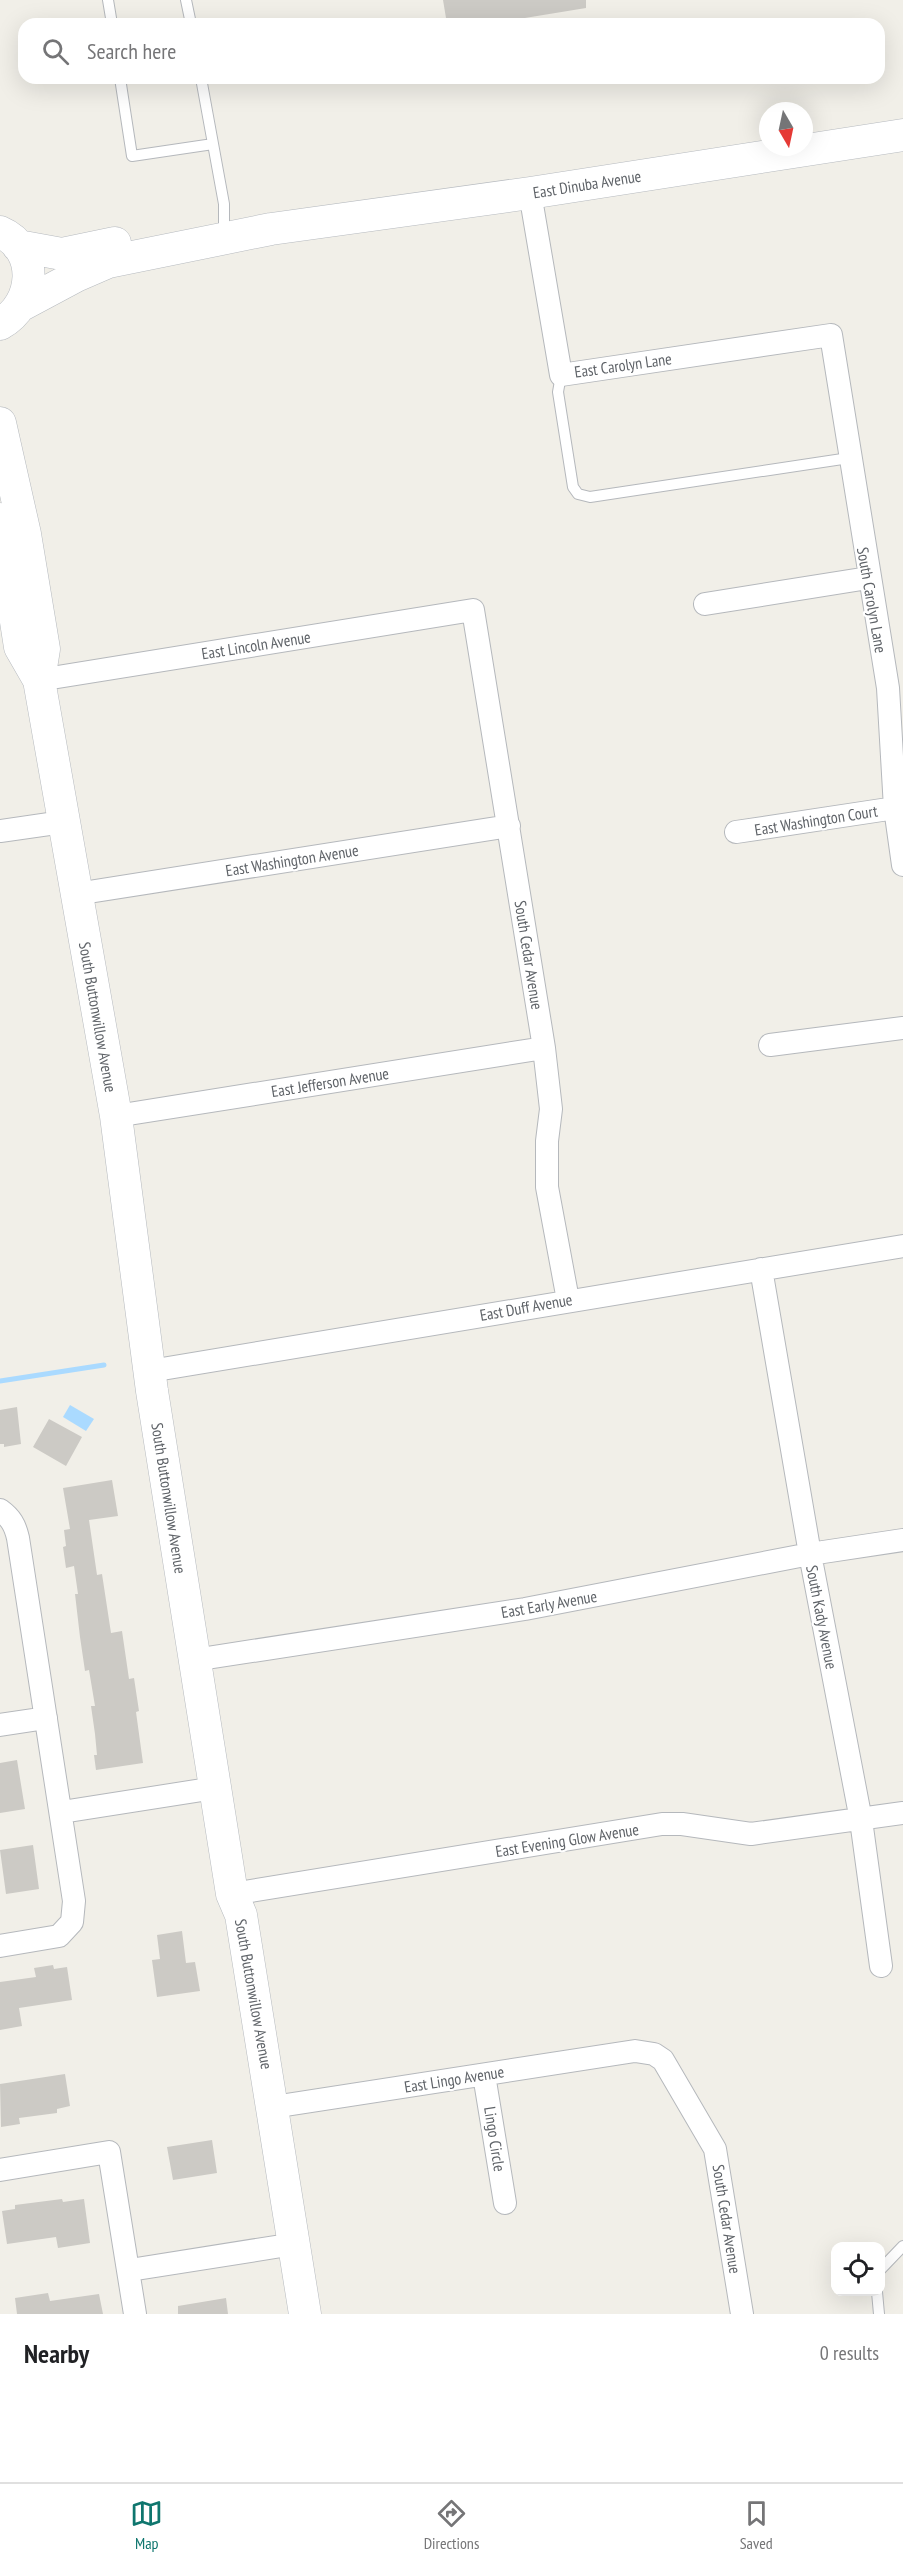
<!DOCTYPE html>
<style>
:root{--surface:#fff;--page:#f6f6f6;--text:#202124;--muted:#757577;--line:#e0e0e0;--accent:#0f766e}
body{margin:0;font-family:"PT Sans Narrow",sans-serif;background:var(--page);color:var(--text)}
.controls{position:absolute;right:18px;bottom:18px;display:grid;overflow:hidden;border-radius:12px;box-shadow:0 6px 24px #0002}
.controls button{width:54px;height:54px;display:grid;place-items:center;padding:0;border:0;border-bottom:2px solid var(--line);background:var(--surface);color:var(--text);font:30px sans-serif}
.compass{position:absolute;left:759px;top:102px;width:54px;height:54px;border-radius:50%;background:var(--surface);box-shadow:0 6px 24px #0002;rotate:171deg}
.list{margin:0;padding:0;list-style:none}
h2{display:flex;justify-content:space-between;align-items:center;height:78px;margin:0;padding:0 24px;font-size:26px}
h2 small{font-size:20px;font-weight:400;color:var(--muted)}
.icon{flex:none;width:33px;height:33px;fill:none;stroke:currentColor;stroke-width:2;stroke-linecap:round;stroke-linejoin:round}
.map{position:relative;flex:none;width:903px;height:2314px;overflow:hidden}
.search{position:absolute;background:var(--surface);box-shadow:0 6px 24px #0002;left:18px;right:18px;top:18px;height:66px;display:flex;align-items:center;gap:15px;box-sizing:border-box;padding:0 21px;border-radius:18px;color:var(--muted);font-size:22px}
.sheet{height:168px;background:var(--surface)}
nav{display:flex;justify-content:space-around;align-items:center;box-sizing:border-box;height:84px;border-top:2px solid var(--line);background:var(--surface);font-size:16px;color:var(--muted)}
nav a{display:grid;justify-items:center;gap:3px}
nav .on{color:var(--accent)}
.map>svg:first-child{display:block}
.water{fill:#aadaff}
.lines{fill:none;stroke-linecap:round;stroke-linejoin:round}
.stream{stroke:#aadaff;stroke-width:5}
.building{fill:#cccac5}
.lane-casing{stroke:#b5b8bc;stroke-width:12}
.street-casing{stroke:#b5b8bc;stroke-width:24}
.secondary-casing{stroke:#b6babf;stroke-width:33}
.lane{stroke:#fff;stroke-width:10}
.street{stroke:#fff;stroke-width:22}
.secondary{stroke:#fff;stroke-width:32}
.labels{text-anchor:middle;stroke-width:4.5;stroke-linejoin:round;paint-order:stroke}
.street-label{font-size:16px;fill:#5f6368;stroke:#fff}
</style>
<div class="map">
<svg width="903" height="2314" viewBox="0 0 903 2314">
<rect width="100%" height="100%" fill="#f1efe8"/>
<!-- water -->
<path class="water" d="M 70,1405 L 94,1419 L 86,1431 L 63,1417 Z"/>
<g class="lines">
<!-- stream -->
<path class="stream" d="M 0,1381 L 104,1365"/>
</g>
<!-- building -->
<path class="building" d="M 443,0 L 586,0 L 586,8 L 488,24 L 447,24 Z
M 17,1407 L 21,1444 L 4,1447 L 4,1444 L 0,1444 L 0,1410 Z
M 49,1419 L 82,1437 L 66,1466 L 33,1447 Z
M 112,1480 L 118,1516 L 89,1520 L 97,1575 L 102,1574 L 111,1633 L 122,1631 L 129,1679 L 134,1678 L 139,1711 L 136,1712 L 143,1763 L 96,1770 L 94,1755 L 97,1755 L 95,1734 L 91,1706 L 95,1706 L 89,1670 L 85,1671 L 80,1637 L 75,1594 L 78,1594 L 74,1566 L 66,1568 L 63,1547 L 66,1546 L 64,1530 L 70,1529 L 63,1488 Z
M 17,1760 L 25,1809 L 0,1813 L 0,1763 Z
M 33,1845 L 39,1889 L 6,1894 L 0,1850 Z
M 182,1931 L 186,1963 L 195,1962 L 200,1991 L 157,1997 L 152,1960 L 160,1959 L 157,1935 Z
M 53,1965 L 54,1969 L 67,1967 L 72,2000 L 19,2008 L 22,2026 L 0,2030 L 0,1982 L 36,1977 L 34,1968 Z
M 65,2074 L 70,2106 L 57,2109 L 57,2113 L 19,2118 L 20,2124 L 1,2127 L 0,2084 Z
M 212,2140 L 217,2173 L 173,2180 L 167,2147 Z
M 62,2199 L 63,2202 L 84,2199 L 90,2243 L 58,2248 L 56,2237 L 7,2244 L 2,2211 L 15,2209 L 15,2205 Z
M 48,2293 L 50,2301 L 99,2294 L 103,2314 L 17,2314 L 15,2298 Z
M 226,2298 L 228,2314 L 178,2314 L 178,2306 Z"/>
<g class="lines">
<!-- lane casing -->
<g class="lane-casing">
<path id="lane" d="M 108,0 L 112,24
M 186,0 L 191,24
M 120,78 L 132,156 L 213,144
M 201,78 L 224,204 L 224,232
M 561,375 L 558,392 L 573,487 L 578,494 L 590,497 L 849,458
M 880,2270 L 903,2246
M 877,2292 L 879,2314"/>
</g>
<!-- street casing -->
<g class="street-casing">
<path id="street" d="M 530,193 L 561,375 L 831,335 L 888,688 L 895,808 L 903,865
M 705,604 L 868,578
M 39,680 L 473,610 L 544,1048 L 551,1109 L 547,1141 L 547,1187 L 568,1300
M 0,831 L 63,822
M 736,832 L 895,808
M 76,894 L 509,826
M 770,1045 L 903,1028
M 116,1116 L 544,1048
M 761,1269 L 810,1554 L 861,1820 L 881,1966
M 150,1371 L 903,1246
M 0,1510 C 11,1518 15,1525 18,1538 L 74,1901 L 72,1922 L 59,1936 L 0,1946
M 194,1660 L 525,1609 L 810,1554 L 903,1540
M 0,1725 L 46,1718
M 62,1812 L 215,1788
M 232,1894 L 662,1824 L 682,1824 L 751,1834 L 903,1813
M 484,2075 L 505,2203
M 273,2107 L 635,2051 L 654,2054 L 663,2060 L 715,2149 L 742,2314
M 0,2170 L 109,2152 L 135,2314
M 130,2270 L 294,2244"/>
</g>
<!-- secondary casing -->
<g class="secondary-casing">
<path id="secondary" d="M 0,232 C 40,249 36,304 0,324
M 18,246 L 62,254 L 115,243
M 20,306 L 78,275 L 108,262 L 271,229 L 530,193 L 903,135
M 0,423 L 25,534 L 44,649 L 39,680 L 116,1116 L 152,1391 L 232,1894 L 241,1915 L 305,2314
M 0,519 L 20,647 L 39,680"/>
</g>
<!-- lane -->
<use href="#lane" class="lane"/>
<!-- street -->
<use href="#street" class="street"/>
<!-- secondary -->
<use href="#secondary" class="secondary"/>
</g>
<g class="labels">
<!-- street labels -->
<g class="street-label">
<text transform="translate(587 184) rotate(-9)" y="6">East Dinuba Avenue</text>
<text transform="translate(623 365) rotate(-8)" y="6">East Carolyn Lane</text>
<text transform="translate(872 600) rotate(80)" y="6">South Carolyn Lane</text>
<text transform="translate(256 645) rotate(-9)" y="6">East Lincoln Avenue</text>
<text transform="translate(816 820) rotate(-9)" y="6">East Washington Court</text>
<text transform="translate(292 860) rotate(-9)" y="6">East Washington Avenue</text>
<text transform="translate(529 955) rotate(81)" y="6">South Cedar Avenue</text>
<text transform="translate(98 1017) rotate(80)" y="6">South Buttonwillow Avenue</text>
<text transform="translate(330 1082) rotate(-9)" y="6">East Jefferson Avenue</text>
<text transform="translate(526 1307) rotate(-10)" y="6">East Duff Avenue</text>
<text transform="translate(169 1498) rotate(81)" y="6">South Buttonwillow Avenue</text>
<text transform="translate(549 1604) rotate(-10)" y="6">East Early Avenue</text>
<text transform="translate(822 1617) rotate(79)" y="6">South Kady Avenue</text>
<text transform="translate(567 1840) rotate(-9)" y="6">East Evening Glow Avenue</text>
<text transform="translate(254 1994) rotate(80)" y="6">South Buttonwillow Avenue</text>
<text transform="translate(454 2079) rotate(-9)" y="6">East Lingo Avenue</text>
<text transform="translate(495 2139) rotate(81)" y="6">Lingo Circle</text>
<text transform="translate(727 2219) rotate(81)" y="6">South Cedar Avenue</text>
</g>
</g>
</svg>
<div class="controls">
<button><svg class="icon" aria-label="locate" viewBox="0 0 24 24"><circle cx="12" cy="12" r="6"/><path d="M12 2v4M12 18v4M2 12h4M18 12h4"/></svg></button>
</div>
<svg class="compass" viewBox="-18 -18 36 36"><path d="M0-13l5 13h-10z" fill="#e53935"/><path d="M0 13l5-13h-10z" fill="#757577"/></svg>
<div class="search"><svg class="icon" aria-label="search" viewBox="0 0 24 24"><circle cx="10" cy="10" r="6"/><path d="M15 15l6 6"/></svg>Search here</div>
</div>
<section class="sheet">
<h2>Nearby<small>0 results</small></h2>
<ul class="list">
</ul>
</section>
<nav>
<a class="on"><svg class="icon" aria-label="map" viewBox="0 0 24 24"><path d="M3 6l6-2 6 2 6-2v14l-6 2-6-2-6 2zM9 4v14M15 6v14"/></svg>Map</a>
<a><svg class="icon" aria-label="directions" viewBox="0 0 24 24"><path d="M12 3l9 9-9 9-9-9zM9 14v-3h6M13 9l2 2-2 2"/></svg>Directions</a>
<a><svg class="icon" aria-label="saved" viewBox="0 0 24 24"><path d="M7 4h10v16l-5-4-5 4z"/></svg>Saved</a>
</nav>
